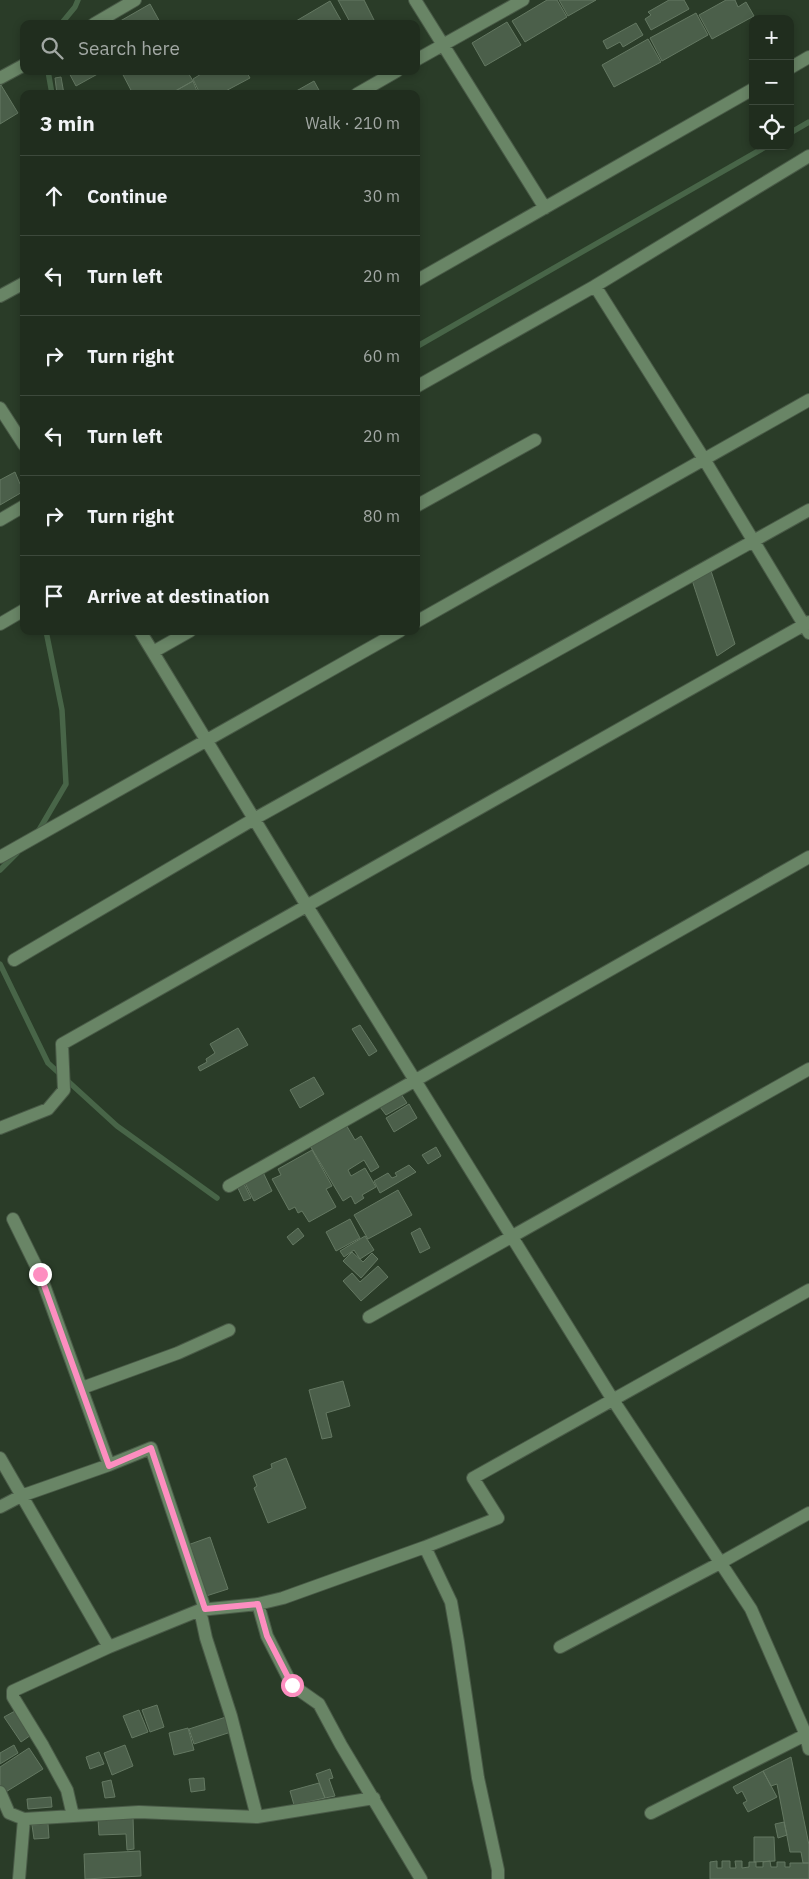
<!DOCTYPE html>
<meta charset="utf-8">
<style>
:root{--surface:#202d1e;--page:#2d392b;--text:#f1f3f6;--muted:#a2a8a4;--line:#3d493c}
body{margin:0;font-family:"IBM Plex Sans",sans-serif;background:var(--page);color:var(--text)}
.controls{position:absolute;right:15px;top:15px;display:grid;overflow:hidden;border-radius:10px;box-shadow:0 2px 8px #0003}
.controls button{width:45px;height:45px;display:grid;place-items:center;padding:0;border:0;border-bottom:1px solid var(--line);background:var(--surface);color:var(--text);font:25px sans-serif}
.stop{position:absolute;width:15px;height:15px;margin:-11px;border:4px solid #fd8ec0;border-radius:50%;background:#fff}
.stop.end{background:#fd8ec0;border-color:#fff;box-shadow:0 1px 5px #0008}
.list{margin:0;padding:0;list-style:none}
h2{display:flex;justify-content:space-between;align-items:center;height:65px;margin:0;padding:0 20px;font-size:21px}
h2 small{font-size:16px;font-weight:400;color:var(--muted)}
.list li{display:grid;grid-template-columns:32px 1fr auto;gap:15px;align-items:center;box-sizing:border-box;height:80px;padding:0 20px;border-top:1px solid var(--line)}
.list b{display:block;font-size:19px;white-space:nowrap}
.list em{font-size:16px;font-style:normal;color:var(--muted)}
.icon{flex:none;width:28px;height:28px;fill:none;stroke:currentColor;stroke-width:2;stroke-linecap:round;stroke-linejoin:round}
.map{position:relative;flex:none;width:809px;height:1879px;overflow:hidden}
.search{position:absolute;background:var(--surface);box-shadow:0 2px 8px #0003;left:20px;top:20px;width:400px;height:55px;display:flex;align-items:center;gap:12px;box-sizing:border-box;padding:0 18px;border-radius:10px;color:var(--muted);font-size:19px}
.panel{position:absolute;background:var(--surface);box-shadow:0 2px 8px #0003;left:20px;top:90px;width:400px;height:545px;border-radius:10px}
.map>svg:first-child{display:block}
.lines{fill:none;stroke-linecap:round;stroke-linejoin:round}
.stream{stroke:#486548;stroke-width:5.5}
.building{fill:#4b5f4a;stroke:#647862}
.minor-casing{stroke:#495a47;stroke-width:14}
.minor{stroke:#698566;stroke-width:12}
.route{stroke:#fd8ec0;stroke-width:6}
</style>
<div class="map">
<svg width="809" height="1879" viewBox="0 0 809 1879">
<rect width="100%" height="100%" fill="#2a3c28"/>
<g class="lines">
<!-- stream -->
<path class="stream" d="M 61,24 L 75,7 L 78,0
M 48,71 L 52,94
M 790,133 L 809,122
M 416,347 L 767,146
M 39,830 L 66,784 L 62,710 L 46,631
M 0,870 L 17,853
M 0,964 L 48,1063 L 117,1126 L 217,1198"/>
</g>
<!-- building -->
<path class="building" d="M 338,0 L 364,0 L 376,24 L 351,24 Z
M 547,0 L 557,0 L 567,17 L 525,42 L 512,21 Z
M 559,0 L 596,0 L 568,16 Z
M 669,0 L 684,0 L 689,9 L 651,30 L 645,19 L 651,15 L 648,12 Z
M 726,0 L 735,0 L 738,7 L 746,2 L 754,16 L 712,39 L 699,15 Z
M 330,1 L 343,24 L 291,24 Z
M 150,4 L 161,24 L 115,24 Z
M 696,13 L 708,35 L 662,61 L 650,38 Z
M 507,22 L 521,45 L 485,66 L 472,43 Z
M 636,23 L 643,35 L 623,47 L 620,42 L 607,49 L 603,41 Z
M 648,39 L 661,62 L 614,87 L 602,65 Z
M 68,71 L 103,71 L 76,86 Z
M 121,71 L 187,71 L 193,81 L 170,94 L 133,94 Z
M 206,71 L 246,71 L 250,78 L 220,94 L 200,94 L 193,79 Z
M 61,77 L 64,94 L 57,94 L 55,78 Z
M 193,81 L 198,94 L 170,94 Z
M 314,81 L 320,92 L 317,94 L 291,94 Z
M 1,85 L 18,113 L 0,124 L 0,86 Z
M 15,472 L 20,484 L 24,482 L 24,491 L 0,505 L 0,480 Z
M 711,571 L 735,644 L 717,656 L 691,577 Z
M 360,1025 L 377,1051 L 369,1056 L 352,1029 Z
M 238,1028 L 248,1045 L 200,1071 L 198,1067 L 207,1062 L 206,1059 L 215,1053 L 210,1044 Z
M 314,1077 L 324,1094 L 300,1108 L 290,1090 Z
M 399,1091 L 407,1103 L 386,1115 L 377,1103 Z
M 409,1104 L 417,1118 L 394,1132 L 386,1118 Z
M 345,1123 L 355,1140 L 361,1136 L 379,1167 L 371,1172 L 364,1160 L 348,1170 L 351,1176 L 365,1168 L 376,1187 L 362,1195 L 364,1198 L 355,1204 L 351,1196 L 343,1201 L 309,1144 Z
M 436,1147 L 441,1156 L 428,1164 L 422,1155 Z
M 312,1150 L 332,1186 L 326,1189 L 336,1207 L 309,1222 L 302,1211 L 298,1213 L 295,1207 L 289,1210 L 272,1179 L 281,1175 L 278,1169 Z
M 409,1165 L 416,1172 L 380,1193 L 374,1181 L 388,1173 L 392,1178 L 397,1176 L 395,1173 Z
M 262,1170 L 272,1191 L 254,1201 L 243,1179 Z
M 242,1180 L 251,1198 L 244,1201 L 237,1186 Z
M 398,1190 L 412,1215 L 368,1239 L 354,1215 Z
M 350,1219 L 360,1238 L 336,1251 L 326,1232 Z
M 298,1228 L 304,1236 L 293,1245 L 287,1237 Z
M 420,1228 L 430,1248 L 420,1253 L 411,1233 Z
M 365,1236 L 374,1250 L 360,1259 L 354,1250 L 344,1257 L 340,1251 Z
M 352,1252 L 363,1262 L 372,1253 L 378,1259 L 361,1278 L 343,1261 Z
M 378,1266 L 388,1277 L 361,1301 L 343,1281 L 352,1273 L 360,1282 Z
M 343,1381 L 350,1406 L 326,1413 L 332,1437 L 322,1439 L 309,1390 Z
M 286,1458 L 306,1508 L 268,1523 L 254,1488 L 257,1486 L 253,1476 L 272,1468 L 271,1464 Z
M 210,1537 L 228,1589 L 203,1597 L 185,1546 Z
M 157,1705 L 164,1727 L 150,1732 L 142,1710 Z
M 139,1710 L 148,1732 L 132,1738 L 123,1716 Z
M 15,1711 L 31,1735 L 21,1742 L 4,1717 Z
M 226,1717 L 231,1732 L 194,1744 L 189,1729 Z
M 188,1728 L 194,1750 L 174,1755 L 169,1733 Z
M 14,1745 L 18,1753 L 0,1764 L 0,1753 Z
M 125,1745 L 133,1766 L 112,1775 L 104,1753 Z
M 29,1748 L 43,1769 L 4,1793 L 0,1787 L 0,1767 Z
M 99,1752 L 104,1764 L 90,1769 L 86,1757 Z
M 791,1757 L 809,1845 L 809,1863 L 803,1863 L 801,1852 L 790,1852 L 777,1784 L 771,1786 L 763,1771 Z
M 330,1769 L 333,1778 L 329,1779 L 335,1796 L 325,1798 L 316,1774 Z
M 763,1771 L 777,1797 L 748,1812 L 743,1803 L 747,1801 L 742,1791 L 737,1794 L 733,1787 Z
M 204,1778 L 205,1790 L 191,1792 L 189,1779 Z
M 111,1780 L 115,1797 L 105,1798 L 102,1782 Z
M 319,1783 L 325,1798 L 294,1805 L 290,1791 Z
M 51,1797 L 52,1807 L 28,1809 L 27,1799 Z
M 133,1817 L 134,1849 L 127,1850 L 126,1834 L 99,1835 L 98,1818 Z
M 784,1822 L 787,1835 L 778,1838 L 775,1824 Z
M 48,1824 L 49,1838 L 34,1839 L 32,1825 Z
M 754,1837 L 774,1837 L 775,1861 L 754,1862 Z
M 140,1851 L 141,1876 L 85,1879 L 84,1854 Z
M 717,1861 L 717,1868 L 722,1868 L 722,1861 L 730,1861 L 730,1868 L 736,1868 L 735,1861 L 742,1861 L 742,1868 L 749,1867 L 749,1862 L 756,1862 L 756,1867 L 763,1867 L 763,1862 L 770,1861 L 771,1867 L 777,1867 L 777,1862 L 785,1862 L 785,1867 L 790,1867 L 790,1863 L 809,1863 L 809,1879 L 710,1879 L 710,1862 Z"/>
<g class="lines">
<!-- minor casing -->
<g class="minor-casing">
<path id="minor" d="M 415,0 L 545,208
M 94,24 L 135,0
M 416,60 L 523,0
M 790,68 L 809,57
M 0,78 L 24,65
M 357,94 L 397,71
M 416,281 L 753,89
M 595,286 L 704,459 L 809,633
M 0,296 L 24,283
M 416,387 L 595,286 L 809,156
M 0,408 L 24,445
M 416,506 L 535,440
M 0,520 L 24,506
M 416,622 L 809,400
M 0,624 L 24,610
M 140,631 L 307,906 L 613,1400 L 751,1609 L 806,1735 L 809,1749
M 153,652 L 190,631
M 0,857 L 400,631
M 14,960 L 254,819 L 809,510
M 0,1128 L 48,1109 L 64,1090 L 62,1044 L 809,622
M 229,1186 L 809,857
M 13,1219 L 40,1274 L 109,1465
M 369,1317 L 809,1069
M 82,1388 L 178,1353 L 229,1330
M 0,1458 L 109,1647
M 0,1507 L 21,1496 L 109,1465 L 151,1448 L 205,1609
M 425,1547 L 451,1602 L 458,1642 L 478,1778 L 498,1870 L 498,1879
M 258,1604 L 267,1636 L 292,1685 L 319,1704 L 341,1745 L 421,1879
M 200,1610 L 206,1638 L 231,1716 L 257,1817
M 560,1647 L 720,1563 L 809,1513
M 0,1792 L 9,1813 L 24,1819 L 139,1812 L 257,1817 L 374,1798
M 651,1813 L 809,1733
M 73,1816 L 67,1790 L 43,1746 L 13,1697 L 13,1691 L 109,1647 L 200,1610 L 258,1604 L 283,1598 L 425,1547 L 498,1518 L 473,1478 L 809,1290
M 19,1879 L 24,1819"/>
</g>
<!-- minor -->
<use href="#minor" class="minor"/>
</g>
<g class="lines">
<!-- route -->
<path class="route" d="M 40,1274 L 109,1466 L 151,1448 L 205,1609 L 258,1604 L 267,1636 L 292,1685"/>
</g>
</svg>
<div class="controls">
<button>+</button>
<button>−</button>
<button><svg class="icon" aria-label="locate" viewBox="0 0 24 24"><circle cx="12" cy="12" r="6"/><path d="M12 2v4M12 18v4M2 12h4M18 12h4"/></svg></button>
</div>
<div class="stop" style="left:292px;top:1685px"></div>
<div class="stop end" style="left:40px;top:1274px"></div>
<div class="search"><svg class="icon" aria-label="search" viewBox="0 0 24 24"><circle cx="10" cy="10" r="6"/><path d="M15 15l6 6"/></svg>Search here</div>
<section class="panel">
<h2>3 min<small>Walk · 210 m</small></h2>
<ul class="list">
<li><svg class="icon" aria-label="ahead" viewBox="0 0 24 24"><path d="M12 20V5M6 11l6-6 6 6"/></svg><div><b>Continue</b></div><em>30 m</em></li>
<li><svg class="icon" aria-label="left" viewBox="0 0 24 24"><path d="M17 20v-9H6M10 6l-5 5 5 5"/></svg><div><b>Turn left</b></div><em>20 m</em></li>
<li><svg class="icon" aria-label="right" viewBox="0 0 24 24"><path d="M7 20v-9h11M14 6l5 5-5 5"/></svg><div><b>Turn right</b></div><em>60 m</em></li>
<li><svg class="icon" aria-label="left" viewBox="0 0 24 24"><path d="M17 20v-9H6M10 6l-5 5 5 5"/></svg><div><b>Turn left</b></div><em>20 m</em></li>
<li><svg class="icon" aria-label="right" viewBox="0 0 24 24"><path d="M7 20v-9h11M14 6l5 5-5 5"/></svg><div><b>Turn right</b></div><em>80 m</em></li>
<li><svg class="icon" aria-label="arrive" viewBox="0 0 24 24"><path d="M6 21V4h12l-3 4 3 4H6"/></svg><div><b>Arrive at destination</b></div></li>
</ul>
</section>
</div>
